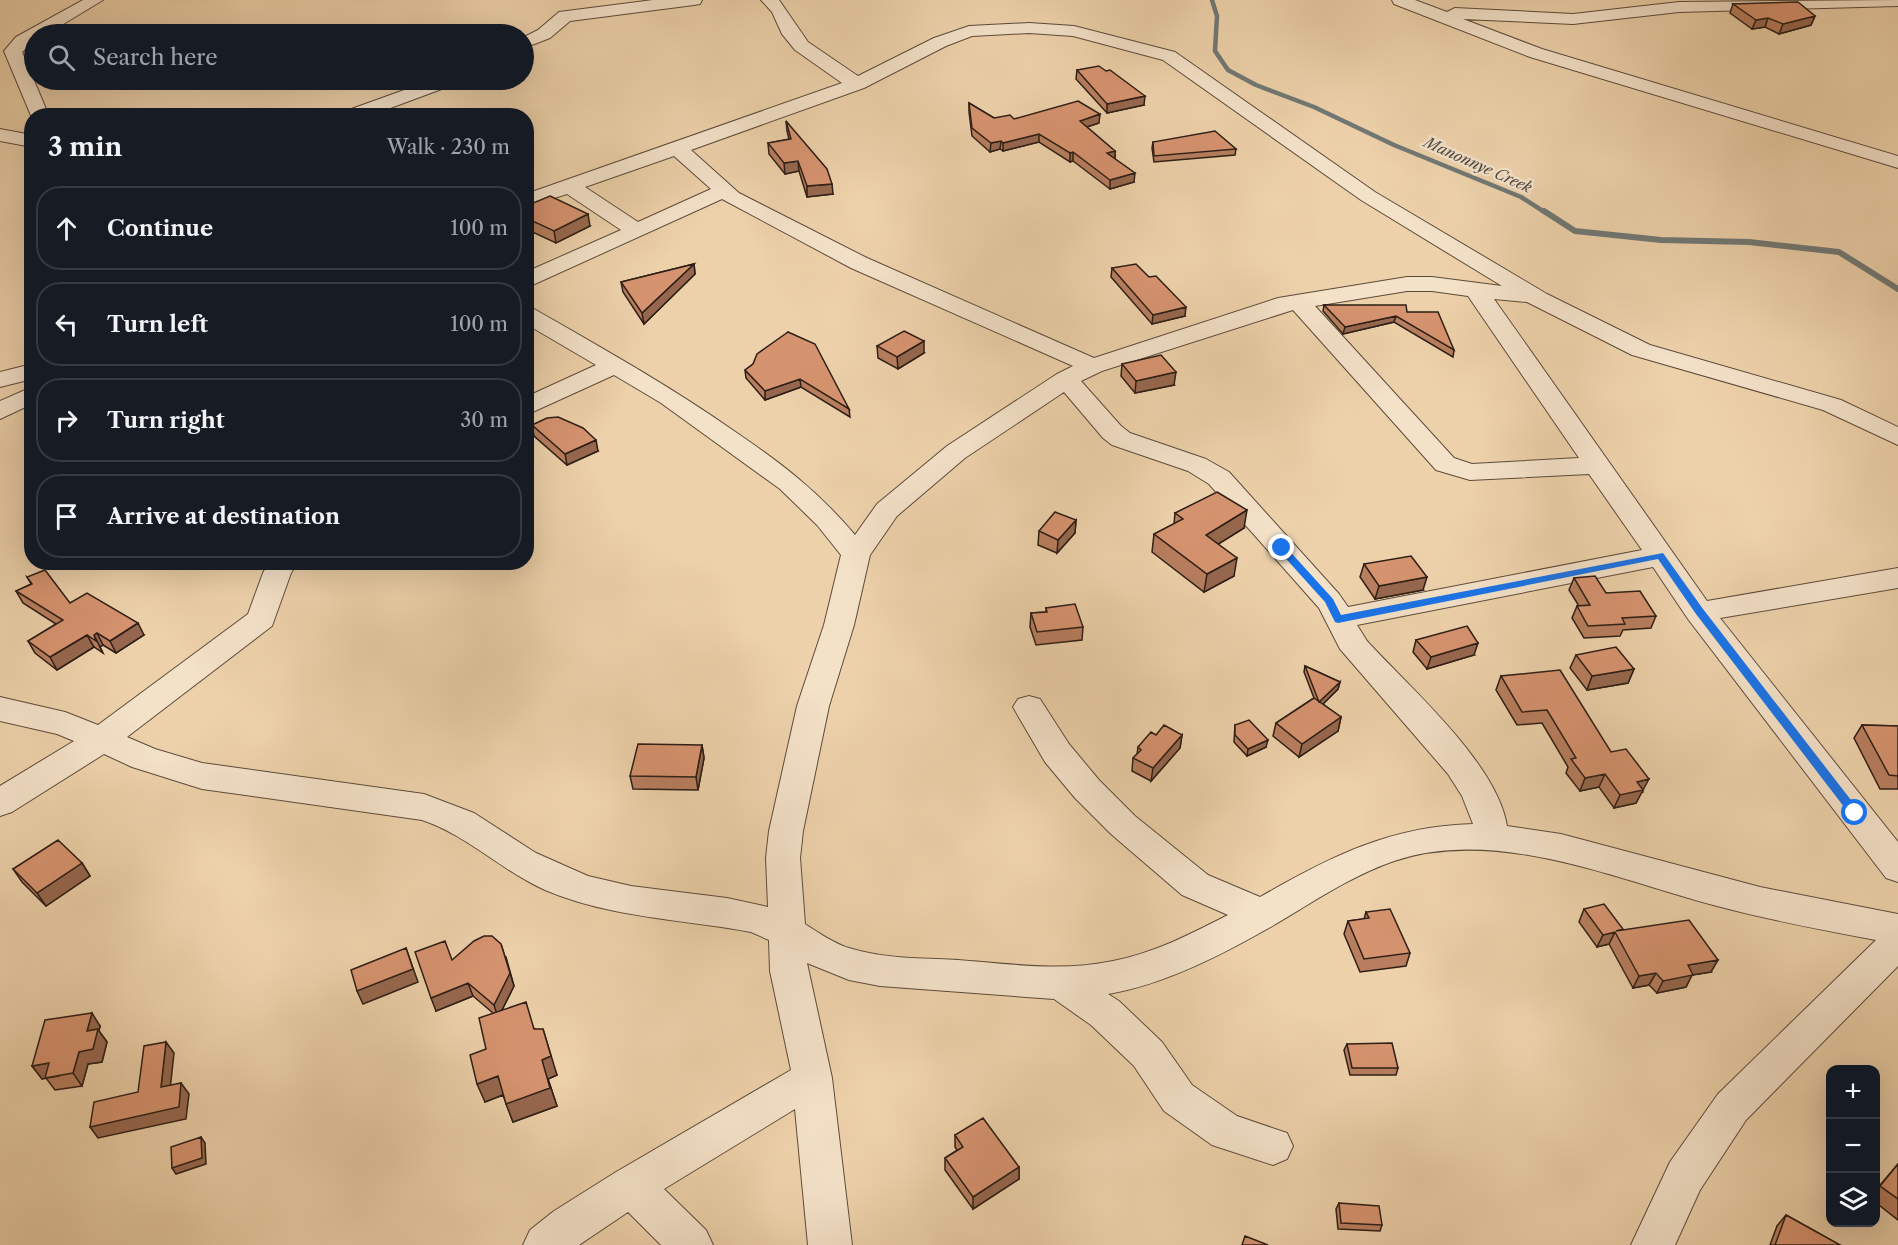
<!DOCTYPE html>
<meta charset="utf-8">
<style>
:root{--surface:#171b24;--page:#20242c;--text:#f1f3f6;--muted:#9ea1a6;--line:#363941}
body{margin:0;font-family:"Libre Caslon Text",serif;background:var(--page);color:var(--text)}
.controls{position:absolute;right:18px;bottom:18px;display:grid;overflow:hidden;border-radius:12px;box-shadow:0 6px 24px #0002}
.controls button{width:54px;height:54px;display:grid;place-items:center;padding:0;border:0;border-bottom:2px solid var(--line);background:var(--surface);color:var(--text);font:30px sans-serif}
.stop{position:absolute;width:18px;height:18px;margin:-14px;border:4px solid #1a73e8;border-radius:50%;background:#fff}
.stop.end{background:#1a73e8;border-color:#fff;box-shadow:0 2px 6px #0008}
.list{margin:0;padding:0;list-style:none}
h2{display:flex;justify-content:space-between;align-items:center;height:78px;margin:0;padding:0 24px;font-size:26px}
h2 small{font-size:20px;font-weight:400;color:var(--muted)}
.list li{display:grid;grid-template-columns:39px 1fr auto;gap:18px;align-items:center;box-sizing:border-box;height:84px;margin:0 12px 12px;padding:0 12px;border:2px solid var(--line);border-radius:24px}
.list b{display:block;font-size:22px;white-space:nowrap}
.list em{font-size:20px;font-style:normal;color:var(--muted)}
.icon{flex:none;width:33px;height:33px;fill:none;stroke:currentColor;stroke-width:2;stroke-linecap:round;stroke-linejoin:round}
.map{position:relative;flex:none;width:1898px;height:1245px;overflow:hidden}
.search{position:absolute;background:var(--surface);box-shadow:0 6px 24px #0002;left:24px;top:24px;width:510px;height:66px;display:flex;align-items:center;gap:15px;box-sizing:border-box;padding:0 21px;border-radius:33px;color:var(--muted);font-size:22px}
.panel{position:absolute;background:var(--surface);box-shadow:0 6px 24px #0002;left:24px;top:108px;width:510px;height:462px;border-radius:24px}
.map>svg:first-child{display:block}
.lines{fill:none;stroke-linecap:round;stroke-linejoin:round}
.stream-far1{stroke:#717875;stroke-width:4.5}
.stream{stroke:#717875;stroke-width:6}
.minor-casing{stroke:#5d4b3a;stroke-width:2}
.minor{fill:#f3e1c8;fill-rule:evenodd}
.wall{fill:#b87e5f;stroke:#2d1e15;stroke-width:1.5}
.shaded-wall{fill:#96674e;stroke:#2d1e15;stroke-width:1.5}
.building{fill:#d6936f;stroke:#2d1e15;stroke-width:1.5}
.route{fill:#1a73e8}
.labels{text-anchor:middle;stroke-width:5;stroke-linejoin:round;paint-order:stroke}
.far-water-label{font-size:15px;font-style:italic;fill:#4f4b45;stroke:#f3e1c8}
</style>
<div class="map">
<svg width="1898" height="1245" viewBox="0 0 1898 1245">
<rect width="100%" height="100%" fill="#edd1aa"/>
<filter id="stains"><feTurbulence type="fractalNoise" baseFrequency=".00333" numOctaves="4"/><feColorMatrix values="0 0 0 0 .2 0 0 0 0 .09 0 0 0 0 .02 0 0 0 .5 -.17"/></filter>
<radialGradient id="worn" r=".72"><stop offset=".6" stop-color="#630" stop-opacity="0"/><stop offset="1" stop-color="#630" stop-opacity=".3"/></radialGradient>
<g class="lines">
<!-- stream-far1 -->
<path class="stream-far1" d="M 1212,0 L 1217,16 L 1215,51 L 1228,70 L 1256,85 L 1314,107 L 1394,145 L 1521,197 L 1546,213"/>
<!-- stream -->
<path class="stream" d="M 1544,211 L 1575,231 L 1661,240 L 1749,242 L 1839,252 L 1898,289"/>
<!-- minor casing -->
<g class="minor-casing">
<path id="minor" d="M 83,0 L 103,0 L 47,34 L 34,34 L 34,42 L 22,52 L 49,116 L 32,116 L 32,118 L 4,51 L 16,37 Z
M 653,0 L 702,0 L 700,4 L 694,5 L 570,21 L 550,38 L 524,48 L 524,37 L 538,30 L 559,12 Z
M 761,0 L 779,0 L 808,42 L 858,76 L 934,38 L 969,26 L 1029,23 L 1074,26 L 1175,52 L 1375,192 L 1547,294 L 1650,345 L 1841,400 L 1898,427 L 1898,445 L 1823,410 L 1632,355 L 1527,302 L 1494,299 L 1707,601 L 1898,568 L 1898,588 L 1720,618 L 1898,842 L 1898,882 L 1886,878 L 1688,619 L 1653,567 L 1357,625 L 1367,641 C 1409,687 1497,763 1507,826 L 1561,834 L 1760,887 L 1898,914 L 1898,966 L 1746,1120 L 1700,1190 L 1675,1245 L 1631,1245 L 1670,1162 L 1718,1094 L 1876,940 C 1823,930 1769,920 1717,906 C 1617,880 1497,826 1394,861 C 1351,876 1313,902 1274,925 C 1223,954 1166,984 1108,994 L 1119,1001 L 1162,1042 L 1192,1085 L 1237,1116 L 1287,1133 L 1293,1146 L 1287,1159 L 1273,1165 L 1212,1145 L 1164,1111 L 1134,1066 L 1091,1025 L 1054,999 L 880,986 L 849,980 L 807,963 L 832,1078 L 852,1245 L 808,1245 L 795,1109 L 664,1189 L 706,1230 L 713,1245 L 661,1245 L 628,1212 L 579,1245 L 523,1245 L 530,1230 L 554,1211 L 616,1172 L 791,1070 L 770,971 L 769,940 L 751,932 C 682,919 611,918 545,890 C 502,871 467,835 422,820 L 202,789 L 132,767 L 104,754 L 12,812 L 0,816 L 0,786 L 74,741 L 57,734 L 0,721 L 0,697 L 65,712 L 98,725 L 248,614 L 263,573 L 269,562 L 298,562 L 291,573 L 272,626 L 127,737 L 155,749 L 202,763 L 424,794 L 474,813 L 536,853 L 588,876 L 631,886 L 727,898 L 768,907 L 766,858 L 769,831 L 797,706 L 824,625 L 841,555 L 817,525 L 780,489 L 661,403 L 614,375 L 526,415 L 526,397 L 596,365 L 526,324 L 526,307 L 534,309 C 602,348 670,386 734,431 C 781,463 818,491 855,535 L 877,504 L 947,446 L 1057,374 L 1073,366 L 851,268 L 722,199 L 526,288 L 526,272 L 621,230 L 567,194 L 526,207 L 526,194 L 842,83 L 795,50 L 782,34 L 772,12 ZM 1029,33 L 1073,36 L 1163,60 L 1361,200 L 1502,286 L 1432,277 L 1407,277 L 1278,298 L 1094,358 L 867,258 L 739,193 L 691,150 L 864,88 L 946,46 L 972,36 ZM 674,156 L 711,189 L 638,222 L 585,187 ZM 1407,291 L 1432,291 L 1468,296 L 1579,458 L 1472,464 L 1454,458 L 1315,306 ZM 1293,310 L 1436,470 L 1470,480 L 1589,474 L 1642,550 L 1348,607 L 1339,594 L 1229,472 L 1206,459 L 1130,433 L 1121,426 L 1081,381 L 1102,371 ZM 1064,392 L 1103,438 L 1112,445 L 1188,471 L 1209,484 L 1319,608 L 1340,649 L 1448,774 L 1462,796 L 1473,824 C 1390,826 1330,857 1260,897 L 1208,875 L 1135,816 L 1099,780 L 1069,744 L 1040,699 L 1029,696 L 1018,699 L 1013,707 L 1045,762 L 1075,798 L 1111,834 L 1182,895 L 1228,915 C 1191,934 1154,953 1113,961 C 1062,972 1010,964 958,960 C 922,958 884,959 849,948 C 833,943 819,933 805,924 L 800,858 L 803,831 L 829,706 L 854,625 L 870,555 L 897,516 L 965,458 Z
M 1392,0 L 1415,0 L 1447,12 L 1455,8 L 1573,14 L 1679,2 L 1898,0 L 1898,6 L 1679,12 L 1573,24 L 1463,19 L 1542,49 L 1898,156 L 1898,168 L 1530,57 L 1394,4 Z
M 432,80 L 457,80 L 455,84 L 369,116 L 341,116 L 343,112 Z
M 0,129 L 32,135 L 32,147 L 0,141 Z
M 32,364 L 32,379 L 0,387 L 0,372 Z
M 32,387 L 32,404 L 0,419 L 0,401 Z"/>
</g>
<!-- minor -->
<use href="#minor" class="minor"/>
</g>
<!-- wall -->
<path class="wall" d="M 1733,4 L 1815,16 L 1811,25 L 1779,34 L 1765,27 L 1752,29 L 1730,13 Z
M 1077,70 L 1106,71 L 1144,105 L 1107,113 L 1076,79 Z
M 969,103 L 994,118 L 1099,123 L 1087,127 L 1115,151 L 1115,159 L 1134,182 L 1110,189 L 1073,161 L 1070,162 L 1039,142 L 1003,151 L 1000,149 L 990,152 L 972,136 L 969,112 Z
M 786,121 L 833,194 L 807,197 L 799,171 L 785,174 L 769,154 L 768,143 L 789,139 L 787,131 Z
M 1153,142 L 1236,149 L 1235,155 L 1154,162 L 1152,148 Z
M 526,206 L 590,226 L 556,243 L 526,229 Z
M 694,264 L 695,274 L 644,324 L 623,292 L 621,282 Z
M 1112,268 L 1149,277 L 1185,316 L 1152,324 L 1111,277 Z
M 1324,305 L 1407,312 L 1454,350 L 1453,357 L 1394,322 L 1343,334 L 1323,311 Z
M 788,332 L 849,409 L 850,417 L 801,387 L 765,400 L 746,378 L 745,370 L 753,364 Z
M 877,346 L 924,353 L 898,369 L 878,358 Z
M 1122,364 L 1174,385 L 1135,393 L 1121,376 Z
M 532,425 L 598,451 L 567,465 L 534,436 Z
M 1175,513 L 1244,528 L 1218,544 L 1234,576 L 1204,592 L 1152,552 L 1154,534 L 1174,524 Z
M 1076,520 L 1075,533 L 1057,553 L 1038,545 L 1039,531 Z
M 1364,564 L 1423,590 L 1375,599 L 1360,577 Z
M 27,577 L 70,603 L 144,635 L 116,653 L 103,645 L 100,647 L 103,653 L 94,647 L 57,670 L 35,653 L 28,641 L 56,624 L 23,603 L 16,591 L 31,584 Z
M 1574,578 L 1656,616 L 1651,628 L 1623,630 L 1620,636 L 1584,638 L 1572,618 L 1577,606 L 1579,606 L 1569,590 Z
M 1046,608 L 1083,627 L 1082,640 L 1036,645 L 1030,627 L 1031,613 L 1046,612 Z
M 1416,640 L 1474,655 L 1427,669 L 1413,652 Z
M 1576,655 L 1634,669 L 1628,683 L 1587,690 L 1570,668 Z
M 1305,666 L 1340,682 L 1338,689 L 1323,704 L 1341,717 L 1338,731 L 1299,757 L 1273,736 L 1276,723 L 1314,698 L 1304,672 Z
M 1501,676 L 1611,752 L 1643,792 L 1641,793 L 1636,803 L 1614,808 L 1599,787 L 1580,791 L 1566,773 L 1568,767 L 1542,723 L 1517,725 L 1496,690 Z
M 1235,725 L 1266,747 L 1247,756 L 1234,742 Z
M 1862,725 L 1898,726 L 1898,789 L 1880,789 L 1854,738 Z
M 1156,735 L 1182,735 L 1180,748 L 1151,781 L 1132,771 L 1133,758 L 1137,754 L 1138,747 Z
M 702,745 L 704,758 L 698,790 L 633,789 L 630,776 Z
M 82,863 L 90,876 L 46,906 L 22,882 L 13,869 Z
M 1584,909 L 1623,930 L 1711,972 L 1692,975 L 1686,987 L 1657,993 L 1649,985 L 1633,988 L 1609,944 L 1597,947 L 1579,922 Z
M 1366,912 L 1410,953 L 1406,966 L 1360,972 L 1344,934 L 1348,921 L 1364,919 Z
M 506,957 L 514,986 L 502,1010 L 535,1029 L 557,1075 L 548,1079 L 557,1106 L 513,1122 L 503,1095 L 485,1102 L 486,1049 L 493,1013 L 473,996 L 436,1011 L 452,960 Z
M 100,1026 L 99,1031 L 107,1042 L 102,1062 L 88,1064 L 82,1086 L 55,1090 L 46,1078 L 42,1079 L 32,1066 Z
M 1347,1044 L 1398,1068 L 1396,1075 L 1350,1075 L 1344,1050 Z
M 955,1135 L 1019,1167 L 1019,1179 L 973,1209 L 945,1170 L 945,1158 L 957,1150 L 955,1147 Z
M 1898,1164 L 1898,1220 L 1875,1202 L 1875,1191 Z
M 1339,1203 L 1382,1225 L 1380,1231 L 1338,1229 L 1336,1209 Z
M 1786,1215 L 1840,1245 L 1770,1245 L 1777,1226 Z"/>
<!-- shaded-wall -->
<path class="shaded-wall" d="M 1815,16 L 1811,25 L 1779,34 L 1783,24 Z
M 1768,18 L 1765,27 L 1752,29 L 1756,20 Z
M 342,28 L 343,34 L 335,34 Z
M 291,80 L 299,80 L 292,86 Z
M 1145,96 L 1144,105 L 1107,113 L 1107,104 Z
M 1100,114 L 1099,123 L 1080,129 L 1080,121 Z
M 1039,134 L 1039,142 L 1003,151 L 1003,143 Z
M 1001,141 L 1000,149 L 990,152 L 991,143 Z
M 1115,151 L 1115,160 L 1107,153 Z
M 1073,152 L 1073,161 L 1070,162 L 1070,153 Z
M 798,161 L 799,171 L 785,174 L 784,163 Z
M 1135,173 L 1134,182 L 1110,189 L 1110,180 Z
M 832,184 L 833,194 L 807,197 L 807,186 Z
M 588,214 L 590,226 L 556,243 L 554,231 Z
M 694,264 L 695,274 L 644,324 L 642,313 Z
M 1186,307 L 1185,316 L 1152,324 L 1153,315 Z
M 1396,316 L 1394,322 L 1343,334 L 1345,327 Z
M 924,341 L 924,353 L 898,369 L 897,357 Z
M 1176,372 L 1174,385 L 1135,393 L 1136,381 Z
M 800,379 L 801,387 L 765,400 L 765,391 Z
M 596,440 L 598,451 L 567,465 L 565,454 Z
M 1247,510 L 1244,528 L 1204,553 L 1206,535 Z
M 1076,520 L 1075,533 L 1057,553 L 1058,540 Z
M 1237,558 L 1234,576 L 1204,592 L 1207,574 Z
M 1427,577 L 1423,590 L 1375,599 L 1379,586 Z
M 138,623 L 144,635 L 116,653 L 110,641 Z
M 97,633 L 103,645 L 100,647 L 103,653 L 94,635 Z
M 87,635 L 94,647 L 57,670 L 50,657 Z
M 1478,643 L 1474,655 L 1427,669 L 1431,657 Z
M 1634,669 L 1628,683 L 1587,690 L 1592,676 Z
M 1340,682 L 1338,689 L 1318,709 L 1319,702 Z
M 1341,717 L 1338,731 L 1299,757 L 1302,744 Z
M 1182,735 L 1180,748 L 1151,781 L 1153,768 Z
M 1268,740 L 1266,747 L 1247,756 L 1248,749 Z
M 702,745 L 704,758 L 698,790 L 696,777 Z
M 1605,774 L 1599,787 L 1580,791 L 1585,778 Z
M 1649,779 L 1636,803 L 1614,808 L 1620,795 L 1637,782 Z
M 82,863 L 90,876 L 46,906 L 37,893 Z
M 1615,932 L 1609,944 L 1597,947 L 1603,935 Z
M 501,944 L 514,986 L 498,1018 L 494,1005 Z
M 406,948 L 418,982 L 363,1004 L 357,991 Z
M 1718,960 L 1711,972 L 1692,975 L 1686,987 L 1657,993 L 1663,981 L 1688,965 Z
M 1656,973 L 1649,985 L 1633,988 L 1639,976 Z
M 468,983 L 473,996 L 436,1011 L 431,998 Z
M 92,1013 L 100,1026 L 99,1031 L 107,1042 L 102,1062 L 88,1064 L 82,1086 L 73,1073 L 79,1052 L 87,1031 Z
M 543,1029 L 557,1075 L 548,1079 L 557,1106 L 513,1122 L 506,1104 L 542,1060 Z
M 166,1042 L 174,1053 L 169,1099 L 161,1087 Z
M 49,1063 L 59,1076 L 42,1079 L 32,1066 Z
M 498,1076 L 505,1094 L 485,1102 L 477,1084 Z
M 181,1083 L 189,1094 L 186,1119 L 98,1138 L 90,1127 Z
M 201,1137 L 205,1143 L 206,1164 L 176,1174 L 172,1168 Z
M 1019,1167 L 1019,1179 L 973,1209 L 973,1197 Z"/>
<!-- building -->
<path class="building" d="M 1798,2 L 1815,16 L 1783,24 L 1768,18 L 1756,20 L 1733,4 Z
M 302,25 L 342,28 L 335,34 L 300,34 Z
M 1099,66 L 1106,71 L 1110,70 L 1145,96 L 1107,104 L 1077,70 Z
M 1078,101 L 1100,114 L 1080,121 L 1115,151 L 1107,153 L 1135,173 L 1110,180 L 1073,152 L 1070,153 L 1039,134 L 1003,143 L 1001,141 L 991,143 L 972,128 L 969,103 L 994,118 L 1010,115 L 1014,119 Z
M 786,121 L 827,169 L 832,184 L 807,186 L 798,161 L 784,163 L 768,143 L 791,139 Z
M 1215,131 L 1236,149 L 1154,156 L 1153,142 Z
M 550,196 L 588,214 L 554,231 L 526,218 L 526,206 Z
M 694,264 L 642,313 L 621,282 Z
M 1136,264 L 1149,277 L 1156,276 L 1186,307 L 1153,315 L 1112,268 Z
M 1324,305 L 1406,305 L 1407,312 L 1438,312 L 1454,350 L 1396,316 L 1345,327 Z
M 904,331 L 924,341 L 897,357 L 877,346 Z
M 788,332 L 815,344 L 849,409 L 800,379 L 765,391 L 745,370 L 753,364 L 757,354 Z
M 1161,355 L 1176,372 L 1136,381 L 1122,364 Z
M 558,417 L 583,428 L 596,440 L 565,454 L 532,425 L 547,418 Z
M 1217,492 L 1247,510 L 1206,535 L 1237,558 L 1207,574 L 1154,534 L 1183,519 L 1175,513 Z
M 1055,512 L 1076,520 L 1058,540 L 1039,531 Z
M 1411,556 L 1427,577 L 1379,586 L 1364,564 Z
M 45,570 L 70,603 L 87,593 L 138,623 L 110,641 L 97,633 L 94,635 L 96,641 L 87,635 L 50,657 L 28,641 L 63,620 L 16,591 L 32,584 L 27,577 Z
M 1595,576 L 1606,593 L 1640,591 L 1656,616 L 1622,618 L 1625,624 L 1588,626 L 1577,606 L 1590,605 L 1574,578 Z
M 1075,604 L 1083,627 L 1037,632 L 1031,613 L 1047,612 L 1046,608 Z
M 1467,626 L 1478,643 L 1431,657 L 1416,640 Z
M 1616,647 L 1634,669 L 1592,676 L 1576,655 Z
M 1305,666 L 1340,682 L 1319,702 Z
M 1560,670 L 1611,752 L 1626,749 L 1649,779 L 1637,782 L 1643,790 L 1620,795 L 1605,774 L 1585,778 L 1571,759 L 1576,758 L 1547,710 L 1522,712 L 1501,676 Z
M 1314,698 L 1341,717 L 1302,744 L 1276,723 Z
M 1249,720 L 1268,740 L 1248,749 L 1235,735 L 1235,725 Z
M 1164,725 L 1182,735 L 1153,768 L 1133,758 L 1141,750 L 1138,747 L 1151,732 L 1156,735 Z
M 1862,725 L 1898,726 L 1898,776 L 1889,775 Z
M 638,744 L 702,745 L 696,777 L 630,776 Z
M 58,840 L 82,863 L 37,893 L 13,869 Z
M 1604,904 L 1623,929 L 1616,931 L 1689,920 L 1718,960 L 1688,965 L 1693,975 L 1663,981 L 1656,973 L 1639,976 L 1615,932 L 1603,935 L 1584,909 Z
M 1390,909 L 1410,953 L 1364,959 L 1348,921 L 1369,918 L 1366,912 Z
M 484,936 L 492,936 L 501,944 L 510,973 L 494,1005 L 468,983 L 431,998 L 415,952 L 445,941 L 452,960 L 474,941 Z
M 406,948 L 413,969 L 357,991 L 351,970 Z
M 526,1002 L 534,1029 L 543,1029 L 551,1056 L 542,1060 L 550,1088 L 506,1104 L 498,1076 L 477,1084 L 470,1055 L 486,1049 L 479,1018 Z
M 92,1013 L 87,1031 L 98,1029 L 93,1049 L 79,1052 L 73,1073 L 45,1078 L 49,1063 L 32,1066 L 45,1020 Z
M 166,1042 L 161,1087 L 181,1083 L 179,1107 L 90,1127 L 94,1102 L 138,1092 L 144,1046 Z
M 1392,1043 L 1398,1068 L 1352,1068 L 1347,1044 Z
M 983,1118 L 1019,1167 L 973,1197 L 945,1158 L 963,1147 L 955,1135 Z
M 201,1137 L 202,1158 L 172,1168 L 171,1147 Z
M 1898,1164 L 1898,1199 L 1880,1186 Z
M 1339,1203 L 1379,1206 L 1382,1225 L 1341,1223 Z
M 1786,1215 L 1840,1245 L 1775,1245 Z
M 1245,1236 L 1268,1245 L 1242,1245 Z"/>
<!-- route -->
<path class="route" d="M 1279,546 L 1285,546 L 1333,599 L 1341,615 L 1663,553 L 1703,609 L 1861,813 L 1855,817 L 1851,816 L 1696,614 L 1658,559 L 1338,623 L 1335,622 L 1325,602 L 1279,551 Z"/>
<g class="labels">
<!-- far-water labels -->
<g class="far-water-label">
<text transform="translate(1478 165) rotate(24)" y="5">Manonnye Creek</text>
</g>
</g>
<rect width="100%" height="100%" filter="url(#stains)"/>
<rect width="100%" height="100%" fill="url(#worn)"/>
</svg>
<div class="controls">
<button>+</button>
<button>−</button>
<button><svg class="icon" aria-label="layers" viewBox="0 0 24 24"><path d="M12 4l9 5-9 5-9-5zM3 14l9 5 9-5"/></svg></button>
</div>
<div class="stop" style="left:1855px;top:813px"></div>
<div class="stop end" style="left:1282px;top:548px"></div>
<div class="search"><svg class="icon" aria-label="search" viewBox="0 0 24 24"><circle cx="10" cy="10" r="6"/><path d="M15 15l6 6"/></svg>Search here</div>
<section class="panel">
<h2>3 min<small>Walk · 230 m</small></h2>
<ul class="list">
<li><svg class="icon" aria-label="ahead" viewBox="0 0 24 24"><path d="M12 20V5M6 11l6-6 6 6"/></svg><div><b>Continue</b></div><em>100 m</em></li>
<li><svg class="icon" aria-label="left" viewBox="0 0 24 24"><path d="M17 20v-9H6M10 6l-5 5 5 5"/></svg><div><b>Turn left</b></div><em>100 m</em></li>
<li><svg class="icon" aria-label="right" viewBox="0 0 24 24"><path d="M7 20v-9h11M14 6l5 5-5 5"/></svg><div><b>Turn right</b></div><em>30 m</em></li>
<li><svg class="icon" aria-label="arrive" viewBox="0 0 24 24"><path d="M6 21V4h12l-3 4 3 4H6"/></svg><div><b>Arrive at destination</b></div></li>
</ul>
</section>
</div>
